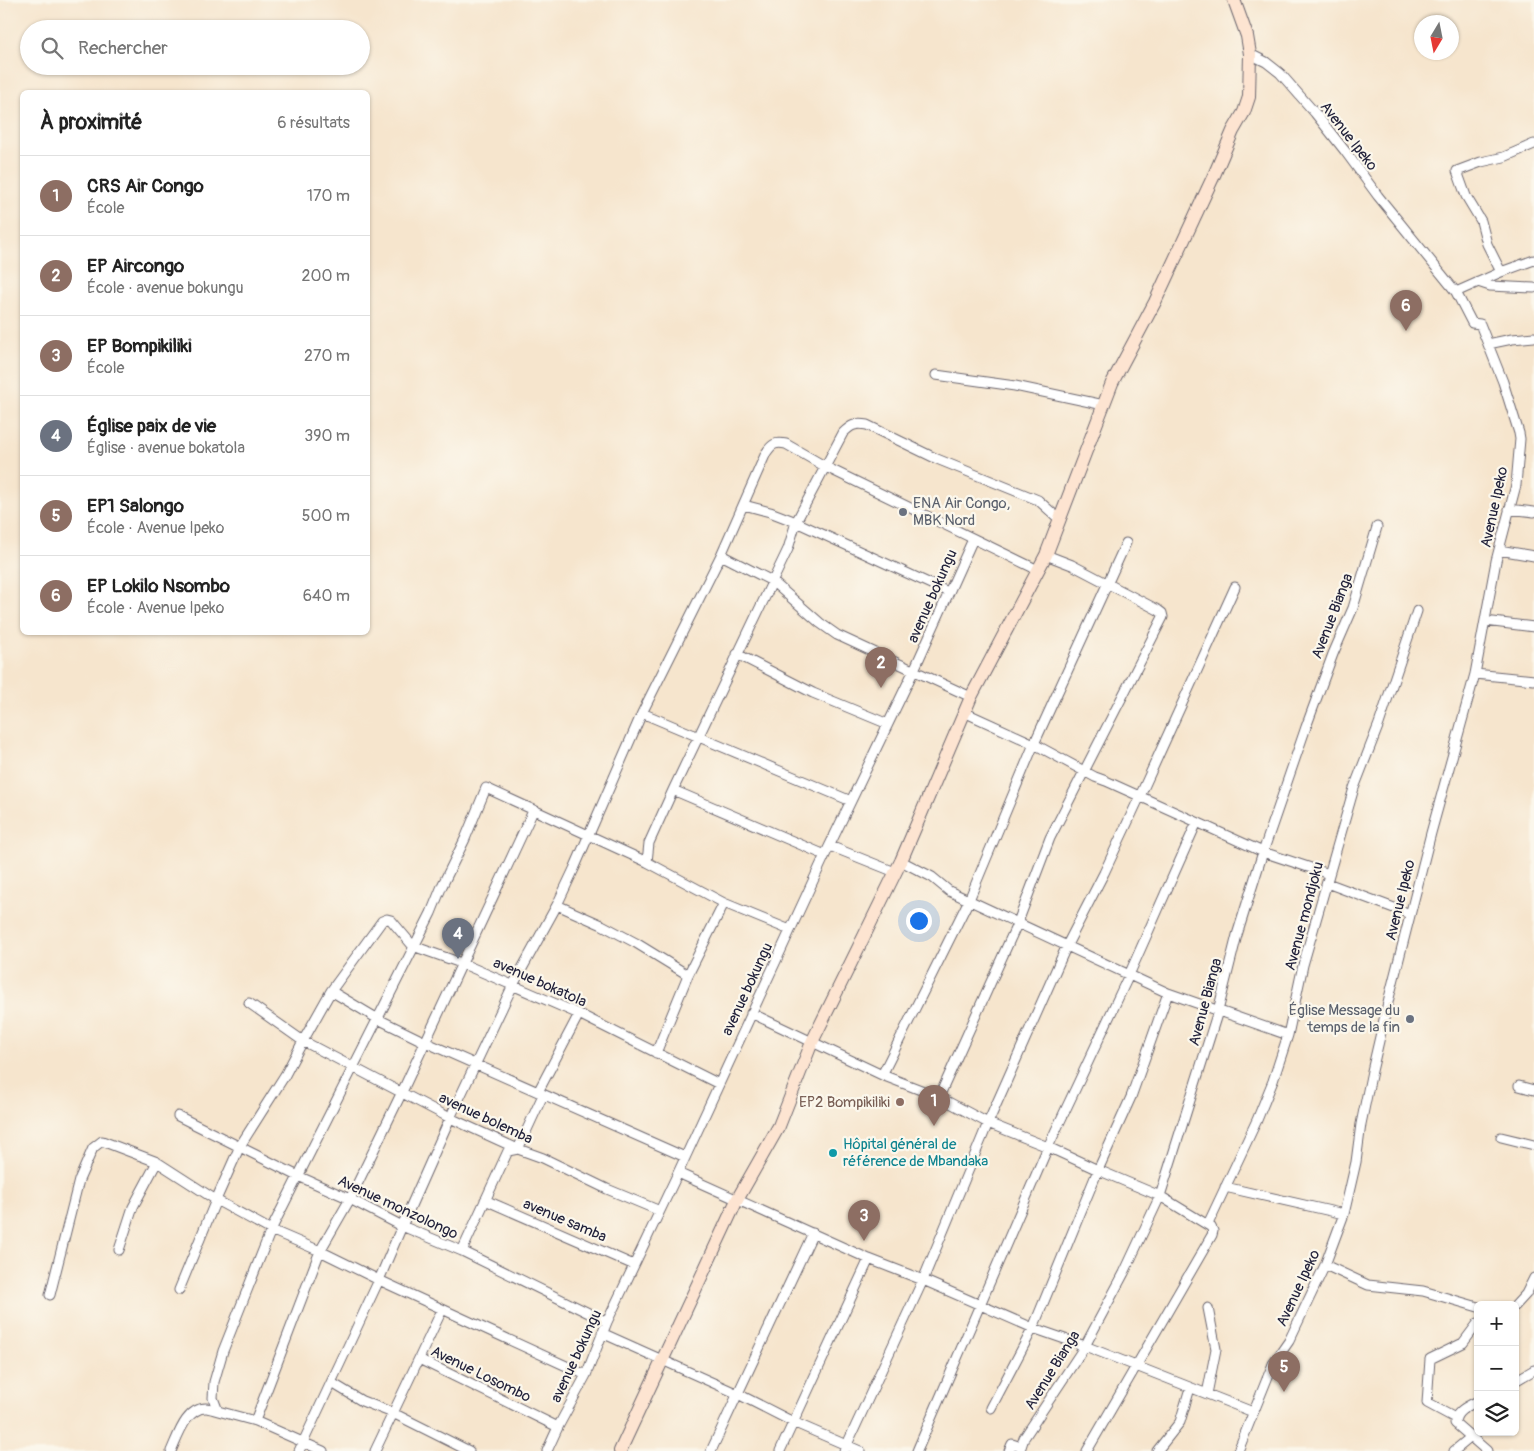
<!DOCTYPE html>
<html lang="fr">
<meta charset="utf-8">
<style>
:root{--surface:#fff;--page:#f2f2f2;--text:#222;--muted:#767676;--line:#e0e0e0;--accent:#111827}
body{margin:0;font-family:Pangolin,sans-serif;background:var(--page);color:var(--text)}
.controls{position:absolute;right:15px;bottom:15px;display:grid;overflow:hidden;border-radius:8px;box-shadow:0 1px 4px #0004}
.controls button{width:45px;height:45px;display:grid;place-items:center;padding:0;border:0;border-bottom:1px solid var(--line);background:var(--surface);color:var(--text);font:25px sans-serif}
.compass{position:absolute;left:1414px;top:15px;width:45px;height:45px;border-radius:50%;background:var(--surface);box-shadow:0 1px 4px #0004;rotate:190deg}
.you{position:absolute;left:918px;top:920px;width:18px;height:18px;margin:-12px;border:4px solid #fff;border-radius:50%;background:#1a73e8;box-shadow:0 0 0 8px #1a73e833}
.badge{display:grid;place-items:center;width:32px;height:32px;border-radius:50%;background:var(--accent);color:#fff;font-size:16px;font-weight:700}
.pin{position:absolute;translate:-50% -41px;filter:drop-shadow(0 1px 2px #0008)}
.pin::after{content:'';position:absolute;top:26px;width:18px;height:15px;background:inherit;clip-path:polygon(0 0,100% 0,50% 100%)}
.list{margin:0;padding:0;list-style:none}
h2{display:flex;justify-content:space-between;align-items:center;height:65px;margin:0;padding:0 20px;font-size:21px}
h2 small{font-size:16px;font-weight:400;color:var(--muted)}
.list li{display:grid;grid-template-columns:32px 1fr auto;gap:15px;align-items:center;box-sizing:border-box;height:80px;padding:0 20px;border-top:1px solid var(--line)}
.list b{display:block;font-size:19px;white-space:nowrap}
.list p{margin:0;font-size:16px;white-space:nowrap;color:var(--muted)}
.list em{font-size:16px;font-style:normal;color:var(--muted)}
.icon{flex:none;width:28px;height:28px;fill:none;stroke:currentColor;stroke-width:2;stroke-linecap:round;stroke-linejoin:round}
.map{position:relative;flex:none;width:1534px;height:1451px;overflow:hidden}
.search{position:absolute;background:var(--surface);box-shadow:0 1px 4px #0004;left:20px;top:20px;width:350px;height:55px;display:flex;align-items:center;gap:12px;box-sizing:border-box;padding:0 18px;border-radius:28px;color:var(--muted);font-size:19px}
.panel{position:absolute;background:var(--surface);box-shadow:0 1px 4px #0004;left:20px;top:90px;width:350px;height:545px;border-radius:8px}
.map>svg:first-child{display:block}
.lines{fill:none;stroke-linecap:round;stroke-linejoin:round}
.street-casing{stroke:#6c666e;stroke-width:11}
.secondary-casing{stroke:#6c666e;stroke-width:14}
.street{stroke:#fff;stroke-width:9}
.secondary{stroke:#fde4d1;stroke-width:12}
.worship-dot{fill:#6b7280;stroke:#fbf7ec;stroke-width:2}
.education-dot{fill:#8d6e63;stroke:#fbf7ec;stroke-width:2}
.culture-dot{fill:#0f9aa8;stroke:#fbf7ec;stroke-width:2}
.labels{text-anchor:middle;stroke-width:4.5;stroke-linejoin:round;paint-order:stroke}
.street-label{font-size:15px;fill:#22223b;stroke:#fbf7ec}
.worship-label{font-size:15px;fill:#5b616d;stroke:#fbf7ec;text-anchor:start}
.education-label{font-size:15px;fill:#785e54;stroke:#fbf7ec;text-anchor:end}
.culture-label{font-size:15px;fill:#0d838f;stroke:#fbf7ec;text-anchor:start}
</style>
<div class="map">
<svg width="1534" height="1451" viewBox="0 0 1534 1451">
<rect width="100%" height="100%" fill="#fbf7ec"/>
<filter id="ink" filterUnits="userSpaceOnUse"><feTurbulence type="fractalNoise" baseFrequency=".02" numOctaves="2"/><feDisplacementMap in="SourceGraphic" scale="10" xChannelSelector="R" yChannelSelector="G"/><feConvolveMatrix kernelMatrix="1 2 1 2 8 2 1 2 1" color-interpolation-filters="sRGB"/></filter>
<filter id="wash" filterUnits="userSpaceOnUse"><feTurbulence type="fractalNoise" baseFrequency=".0096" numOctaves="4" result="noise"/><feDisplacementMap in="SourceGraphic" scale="20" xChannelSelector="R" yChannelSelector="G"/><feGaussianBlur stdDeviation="1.12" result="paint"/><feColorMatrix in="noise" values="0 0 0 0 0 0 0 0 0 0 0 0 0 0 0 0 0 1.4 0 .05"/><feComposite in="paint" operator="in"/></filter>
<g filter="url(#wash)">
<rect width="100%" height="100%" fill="#f6e5cd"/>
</g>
<g filter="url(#ink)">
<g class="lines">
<!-- street casing -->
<g class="street-casing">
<path id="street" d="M 1501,272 L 1487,244 L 1481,221 L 1466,196 L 1457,171 L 1481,162 L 1504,157 L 1534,144
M 1478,282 L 1490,286 L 1534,288
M 1456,292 L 1501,272 L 1534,260
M 1488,344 L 1512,339 L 1534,337
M 936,375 L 1015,386 L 1104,405
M 744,505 L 770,512 L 796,522 L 948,592
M 1509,509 L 1534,512
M 1499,550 L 1534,556
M 721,555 L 772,581 L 820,623 L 837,635 L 971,697
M 1485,621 L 1534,627
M 737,654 L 813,693 L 888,724
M 1475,674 L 1534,680
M 642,713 L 851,801
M 966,713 L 1034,744 L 1095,777 L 1106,781 L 1263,852 L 1329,874
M 673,790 L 825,855
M 830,846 L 895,872
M 901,861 L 932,877 L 949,891 L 1168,993 L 1288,1035
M 647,862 L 649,843 L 673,790 L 788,549 L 796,522 L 843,433 C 851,425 855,423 867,425 L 937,459 L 1038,500 L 1059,519
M 1327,883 L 1410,914
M 557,905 L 602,925 L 636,943 L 688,975
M 331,991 L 378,1019 L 425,1042 L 685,1157
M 249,1003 L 303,1041 L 331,991 L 382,921 L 387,919 L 391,920 L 413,946 L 461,963 L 579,1014 L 719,1084
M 751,1013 L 882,1075 L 939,1097 L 988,1123 L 1048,1147 L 1098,1170 L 1160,1196 L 1211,1227 L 1213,1231 L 1212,1235 L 1087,1451
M 656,1053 L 688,975 L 724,903
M 882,1075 L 969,900 L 1034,744 L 1126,543
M 1519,1086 L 1534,1090
M 538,1092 L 579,1014
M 939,1097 L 1018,922 L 1050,838 L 1163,617 L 1162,613 L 1158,610 L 1072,565 L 1046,555
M 178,1116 L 298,1176 L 350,1199 L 402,1226 L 462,1251 L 607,1322
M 1501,1137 L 1534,1145
M 157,1162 L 216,1200 L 271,1230 L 320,1251 L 379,1280 L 586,1375
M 678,1173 L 869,1259 L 923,1280 L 1033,1328 L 1085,1346 L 1253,1412
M 1225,1187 L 1344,1214
M 485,1200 L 634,1265
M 1208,1224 L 1257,1120 L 1273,1081 L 1288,1035 L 1303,965 L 1354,788 L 1379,724 L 1417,611
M 462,1251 L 508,1151 L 518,1149 L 543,1095
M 1325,1265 L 1368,1285 L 1423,1291 L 1478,1307
M 179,1290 L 216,1200 L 240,1146 L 285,1075 L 303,1041 L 450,1118 L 518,1149 L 543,1158 L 607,1189 L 660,1211
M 50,1295 L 79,1180 L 93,1148 L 102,1141 L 157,1162 L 133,1207 L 119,1250
M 1515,1306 L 1526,1294 L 1534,1278
M 602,1333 L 738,1394 L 793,1422 L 860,1451
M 419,1359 L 558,1427
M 1515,1381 L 1534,1370
M 332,1383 L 362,1401 L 393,1413 L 469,1451
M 1207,1394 L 1216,1349 L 1208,1308
M 1478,1401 C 1468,1406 1455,1411 1455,1423 L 1487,1451
M 991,1408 L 1033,1328 L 1098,1170 L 1131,1097 L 1168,993
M 1455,1418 L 1427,1403 L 1430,1359 L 1463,1343 L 1478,1323
M 255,1421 L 320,1251 L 350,1199 L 402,1092 L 533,811
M 171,1451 C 178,1436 186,1408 206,1408 C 209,1408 214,1410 218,1411
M 299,1451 L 379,1280 L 402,1226 L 450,1118 L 513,985 L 557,905 L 574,869 L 642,713 L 721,555 L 766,453 C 772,444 775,442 786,444 L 826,467 L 1038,570
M 323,1451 L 255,1421 L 218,1411 L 213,1398 L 214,1382 L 223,1351 L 271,1230 L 431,913 L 442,886 L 465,839 L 486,788 L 647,862 L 724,903 L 790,930
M 375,1451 L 442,1310
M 547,1451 L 558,1427 L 586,1375 L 607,1322 L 678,1173 L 825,855 L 914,670 L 973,539
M 711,1451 L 813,1233
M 780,1451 L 869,1259
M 844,1451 L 923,1280 L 988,1123 L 1067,945 L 1104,873 L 1140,796 L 1235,587
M 917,1451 L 1048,1147 L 1129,975 L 1197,822
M 1009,1451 L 1012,1444 L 1021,1447 L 1024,1438 L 1085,1346 L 1124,1273 L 1160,1196 L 1218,1011 L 1237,935 L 1263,852 L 1306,727 L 1333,654 L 1353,608 L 1377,527
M 1157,1451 L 1180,1422 L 1190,1388
M 1238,1451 L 1273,1364 L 1289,1341 L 1325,1265 L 1344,1214 L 1356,1162 L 1361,1124 L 1372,1071 L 1389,998 L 1431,833 L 1475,674 L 1496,561 L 1516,485 L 1520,439 L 1519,433 L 1503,382 L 1480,324 L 1472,323 L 1456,292 L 1378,196 L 1345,151 L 1315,113 L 1280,73 L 1266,62 L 1250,54
M 1454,1451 L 1471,1437"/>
</g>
<!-- secondary casing -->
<g class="secondary-casing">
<path id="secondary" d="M 620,1451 L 737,1200 L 779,1126 L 812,1042 L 901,861 L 971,697 L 1046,555 L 1112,383 L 1155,302 L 1215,173 L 1233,131 L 1244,112 L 1249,97 L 1250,54 L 1247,36 L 1234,0"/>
</g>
<!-- street -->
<use href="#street" class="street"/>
<!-- secondary -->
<use href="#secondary" class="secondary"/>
</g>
</g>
<!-- markers -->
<g class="worship-dot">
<circle cx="903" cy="512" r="5"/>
<circle cx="1410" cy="1019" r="5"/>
</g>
<circle class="education-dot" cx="900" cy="1102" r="5"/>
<circle class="culture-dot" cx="833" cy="1153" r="5"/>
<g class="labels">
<!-- street labels -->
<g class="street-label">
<text transform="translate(1349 136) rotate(52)" y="5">Avenue Ipeko</text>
<text transform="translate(1494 507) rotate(-78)" y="5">Avenue Ipeko</text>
<text transform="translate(932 596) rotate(-66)" y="5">avenue bokungu</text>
<text transform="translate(1332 616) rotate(-69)" y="5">Avenue Bianga</text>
<text transform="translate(1400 900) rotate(-76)" y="5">Avenue Ipeko</text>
<text transform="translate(1304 916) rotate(-75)" y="5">Avenue mondjoku</text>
<text transform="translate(540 982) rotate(24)" y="5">avenue bokatola</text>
<text transform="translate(747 989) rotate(-65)" y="5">avenue bokungu</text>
<text transform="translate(1205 1002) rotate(-75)" y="5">Avenue Bianga</text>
<text transform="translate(486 1118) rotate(25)" y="5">avenue bolemba</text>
<text transform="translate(398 1207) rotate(25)" y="5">Avenue monzolongo</text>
<text transform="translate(565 1220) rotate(23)" y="5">avenue samba</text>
<text transform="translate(1298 1288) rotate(-65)" y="5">Avenue Ipeko</text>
<text transform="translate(576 1356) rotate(-65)" y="5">avenue bokungu</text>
<text transform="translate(1052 1370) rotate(-58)" y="5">Avenue Bianga</text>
<text transform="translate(481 1374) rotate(26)" y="5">Avenue Losombo</text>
</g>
<!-- worship labels -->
<g class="worship-label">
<text x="913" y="508">ENA Air Congo,<tspan x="913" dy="17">MBK Nord</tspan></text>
<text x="1400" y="1015" text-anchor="end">Église Message du<tspan x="1400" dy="17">temps de la fin</tspan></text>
</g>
<!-- education labels -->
<g class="education-label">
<text x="890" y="1107">EP2 Bompikiliki</text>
</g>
<!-- culture labels -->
<g class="culture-label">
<text x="843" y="1149">Hôpital général de<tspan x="843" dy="17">référence de Mbandaka</tspan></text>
</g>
</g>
</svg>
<div class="controls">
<button>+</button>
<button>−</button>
<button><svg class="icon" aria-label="layers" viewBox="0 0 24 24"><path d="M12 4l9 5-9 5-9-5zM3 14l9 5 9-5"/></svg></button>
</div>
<svg class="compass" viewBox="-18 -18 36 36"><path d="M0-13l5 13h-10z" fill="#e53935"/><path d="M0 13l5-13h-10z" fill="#767676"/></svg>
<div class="you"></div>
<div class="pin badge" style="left:934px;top:1126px;background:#8d6e63">1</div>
<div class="pin badge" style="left:881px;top:688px;background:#8d6e63">2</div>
<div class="pin badge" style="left:864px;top:1241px;background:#8d6e63">3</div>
<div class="pin badge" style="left:458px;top:959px;background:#6b7280">4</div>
<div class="pin badge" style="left:1284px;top:1392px;background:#8d6e63">5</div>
<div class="pin badge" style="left:1406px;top:331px;background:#8d6e63">6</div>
<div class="search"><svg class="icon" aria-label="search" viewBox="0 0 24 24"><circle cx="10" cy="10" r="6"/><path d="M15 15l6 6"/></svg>Rechercher</div>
<section class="panel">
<h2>À proximité<small>6 résultats</small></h2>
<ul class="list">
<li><span class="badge" style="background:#8d6e63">1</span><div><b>CRS Air Congo</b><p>École</p></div><em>170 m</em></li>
<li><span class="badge" style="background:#8d6e63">2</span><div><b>EP Aircongo</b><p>École · avenue bokungu</p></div><em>200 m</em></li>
<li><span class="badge" style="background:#8d6e63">3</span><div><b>EP Bompikiliki</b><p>École</p></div><em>270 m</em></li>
<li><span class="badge" style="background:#6b7280">4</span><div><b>Église paix de vie</b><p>Église · avenue bokatola</p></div><em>390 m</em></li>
<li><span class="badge" style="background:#8d6e63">5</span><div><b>EP1 Salongo</b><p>École · Avenue Ipeko</p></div><em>500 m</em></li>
<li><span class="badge" style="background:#8d6e63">6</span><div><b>EP Lokilo Nsombo</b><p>École · Avenue Ipeko</p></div><em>640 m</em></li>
</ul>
</section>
</div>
